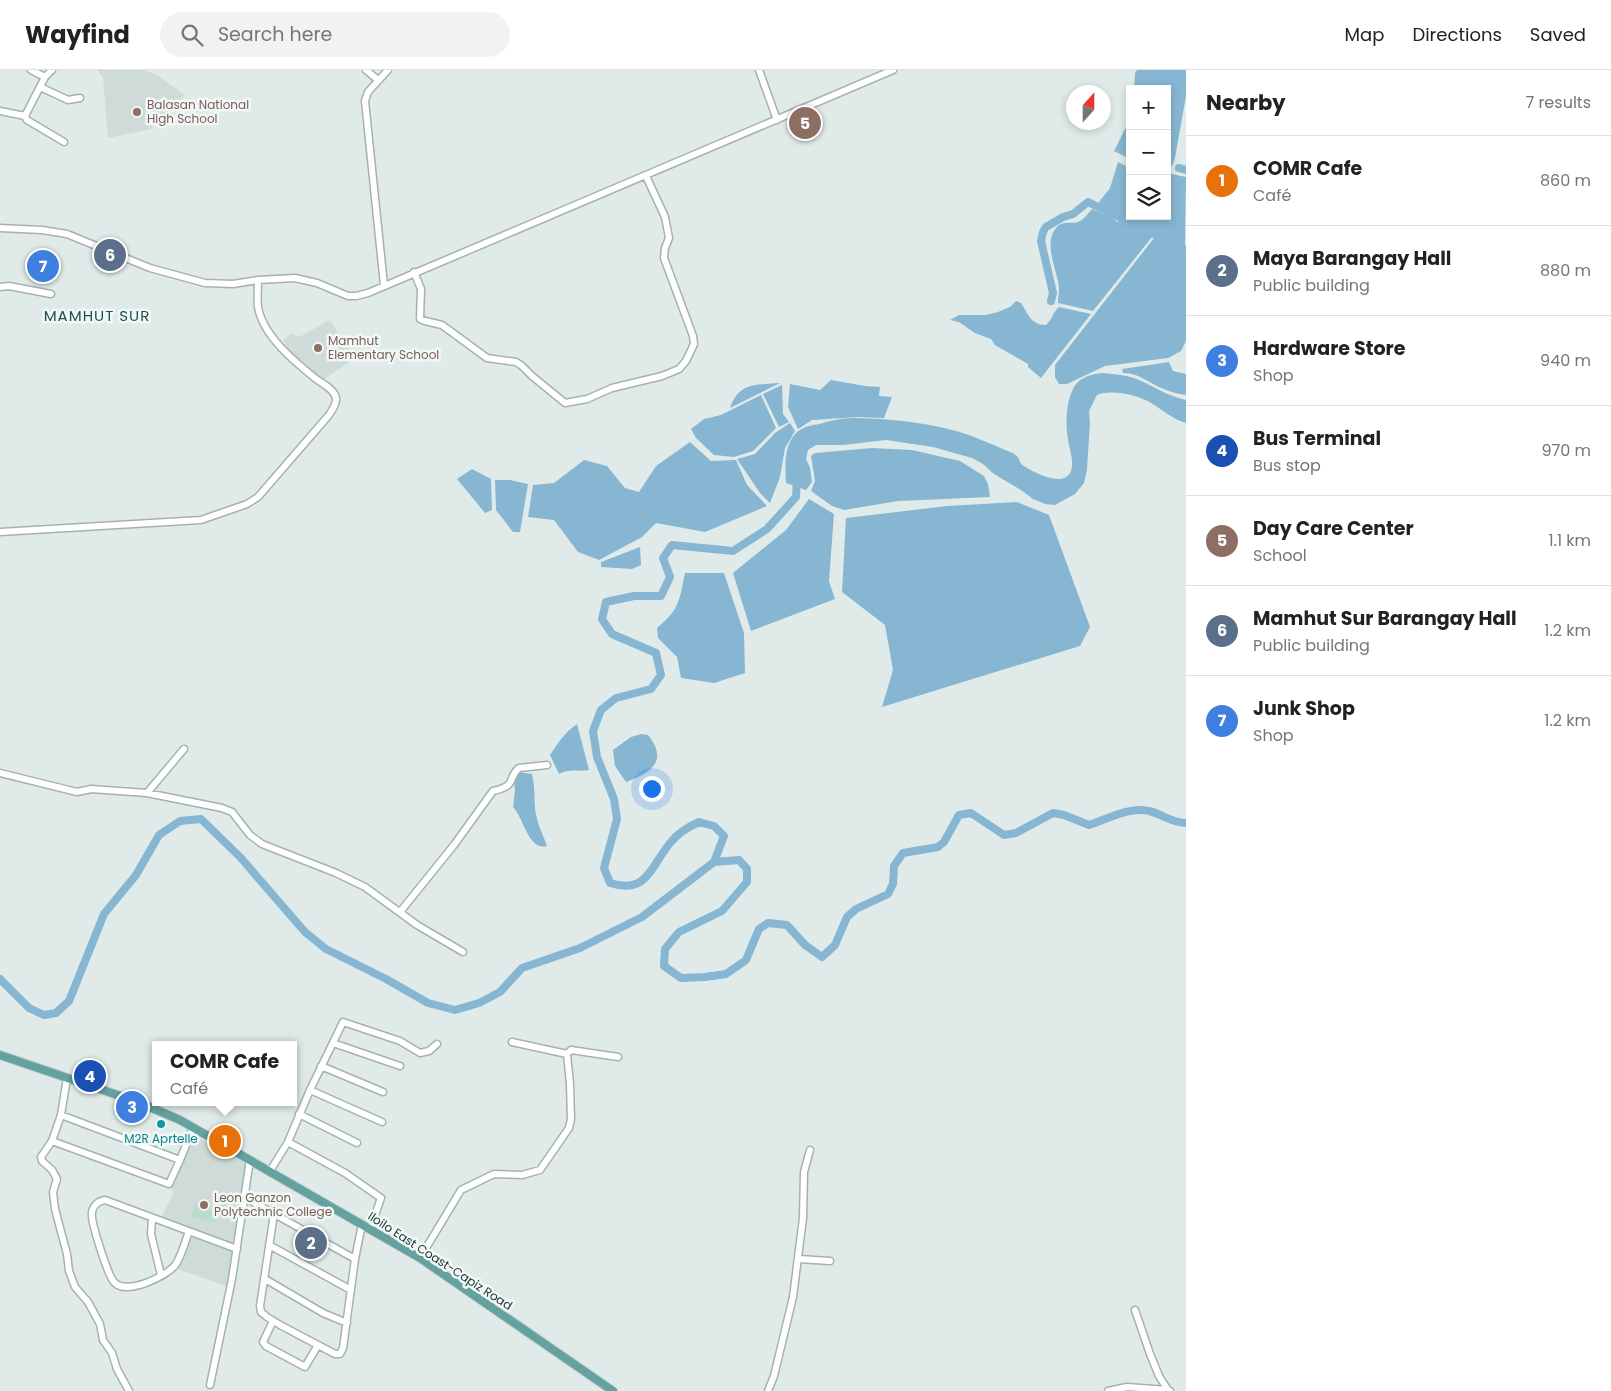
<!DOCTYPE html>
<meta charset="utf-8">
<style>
:root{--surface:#fff;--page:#f2f2f2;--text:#222;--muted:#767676;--line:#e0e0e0;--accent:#815a38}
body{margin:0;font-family:Poppins,sans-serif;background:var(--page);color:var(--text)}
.controls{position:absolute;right:15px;top:15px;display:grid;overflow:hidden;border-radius:0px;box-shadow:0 2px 8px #0003}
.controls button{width:45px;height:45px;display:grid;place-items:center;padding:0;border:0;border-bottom:1px solid var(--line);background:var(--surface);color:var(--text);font:25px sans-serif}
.compass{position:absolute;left:1066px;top:15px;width:45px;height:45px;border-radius:50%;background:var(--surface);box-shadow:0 2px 8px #0003;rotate:21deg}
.you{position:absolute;left:651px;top:718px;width:18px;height:18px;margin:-12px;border:4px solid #fff;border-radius:50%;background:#1a73e8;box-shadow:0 0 0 8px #1a73e833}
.badge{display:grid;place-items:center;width:32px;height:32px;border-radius:50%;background:var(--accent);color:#fff;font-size:16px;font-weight:700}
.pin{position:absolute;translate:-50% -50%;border:2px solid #fff;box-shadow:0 1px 5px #0006}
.popup{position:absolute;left:152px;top:971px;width:145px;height:65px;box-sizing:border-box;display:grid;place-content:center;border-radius:0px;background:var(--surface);filter:drop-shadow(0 1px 4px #0005);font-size:16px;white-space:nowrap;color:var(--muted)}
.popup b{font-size:19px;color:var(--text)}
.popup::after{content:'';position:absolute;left:50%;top:100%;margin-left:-10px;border:10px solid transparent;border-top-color:var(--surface)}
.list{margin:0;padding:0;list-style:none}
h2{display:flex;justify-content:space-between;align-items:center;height:65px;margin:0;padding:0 20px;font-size:21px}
h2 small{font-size:16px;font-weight:400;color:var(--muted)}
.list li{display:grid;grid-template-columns:32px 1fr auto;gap:15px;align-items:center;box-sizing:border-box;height:90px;padding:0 20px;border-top:1px solid var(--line)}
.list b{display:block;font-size:19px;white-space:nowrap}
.list p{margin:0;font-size:16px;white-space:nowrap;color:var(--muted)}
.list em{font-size:16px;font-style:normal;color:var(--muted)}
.icon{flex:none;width:28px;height:28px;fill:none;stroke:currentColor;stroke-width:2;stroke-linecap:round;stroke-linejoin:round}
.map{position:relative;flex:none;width:1186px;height:1321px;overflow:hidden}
header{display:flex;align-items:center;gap:30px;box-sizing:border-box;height:70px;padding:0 25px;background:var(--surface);border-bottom:1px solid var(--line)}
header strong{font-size:24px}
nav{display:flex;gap:28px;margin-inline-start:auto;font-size:18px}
.search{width:350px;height:45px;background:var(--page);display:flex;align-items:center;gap:12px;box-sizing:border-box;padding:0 18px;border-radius:28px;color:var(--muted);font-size:19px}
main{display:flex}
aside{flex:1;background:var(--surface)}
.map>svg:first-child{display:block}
.built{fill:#cedbd8}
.green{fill:#b8ddca}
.water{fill:#86b6d2}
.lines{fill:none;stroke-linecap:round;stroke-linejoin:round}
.river{stroke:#86b6d2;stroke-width:8}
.minor-casing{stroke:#a3b3b1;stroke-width:9}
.major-casing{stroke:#c1c8c8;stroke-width:10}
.minor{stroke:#fff;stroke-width:6}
.major{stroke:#63a29f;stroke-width:8}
.education-dot{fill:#8d6e63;stroke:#f1f8f6;stroke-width:2}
.culture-dot{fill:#0f9aa8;stroke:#f1f8f6;stroke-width:2}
.labels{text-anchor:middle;stroke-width:5;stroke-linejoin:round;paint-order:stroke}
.education-label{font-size:12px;fill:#785e54;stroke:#f1f8f6;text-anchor:start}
.culture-label{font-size:12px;fill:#0d838f;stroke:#f1f8f6}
.street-label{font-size:12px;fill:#203c3b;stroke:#f1f8f6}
.quarter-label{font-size:15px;letter-spacing:1px;fill:#1c4f4d;stroke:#f1f8f6}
</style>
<header>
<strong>Wayfind</strong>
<div class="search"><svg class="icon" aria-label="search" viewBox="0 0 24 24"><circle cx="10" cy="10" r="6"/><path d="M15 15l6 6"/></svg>Search here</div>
<nav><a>Map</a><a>Directions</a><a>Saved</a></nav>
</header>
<main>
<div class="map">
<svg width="1186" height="1321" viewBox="0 0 1186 1321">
<rect width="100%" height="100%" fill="#e0ebe9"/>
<!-- built -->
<path class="built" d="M 97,0 L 143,0 L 157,5 L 185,25 L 151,59 L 108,68 L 103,7 Z
M 330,250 L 355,288 L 323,310 L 293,285 L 283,271 L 291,263 L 299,267 Z
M 193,1065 L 247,1094 L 229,1217 L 178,1199 L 190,1163 L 161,1148 L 174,1122 L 171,1120 Z"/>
<!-- green -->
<path class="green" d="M 195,1134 L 218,1141 L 214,1153 L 192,1146 Z"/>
<!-- water -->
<path class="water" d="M 1137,0 L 1186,0 L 1186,26 L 1175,88 L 1172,96 L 1167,95 L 1167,19 L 1134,19 L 1135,3 Z
M 1130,49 L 1130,89 L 1114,81 Z
M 1118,92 L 1130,98 L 1130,146 L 1167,146 L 1167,103 L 1186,107 L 1185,176 L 1100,134 L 1099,132 L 1110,118 Z
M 1092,139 L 1113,148 L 1117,152 L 1119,151 L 1138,159 L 1152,167 L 1093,241 L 1058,233 C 1058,226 1060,219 1058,211 C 1054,194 1043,168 1059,155 C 1065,151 1072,154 1078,152 C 1084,150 1088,143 1092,139 Z
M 1154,168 L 1186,184 L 1186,271 L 1181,281 L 1168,288 L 1105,296 L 1067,314 L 1059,314 L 1055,307 L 1055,295 Z
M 1016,231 L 1021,233 C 1028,244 1031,255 1046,255 C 1052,250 1053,242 1059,237 L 1091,244 L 1041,308 L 1028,297 L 1028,294 L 995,275 L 991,269 L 975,263 L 959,252 L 950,250 L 959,245 L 986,245 L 998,242 L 1010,237 Z
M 1169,292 L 1173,301 L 1186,304 L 1186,325 C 1177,324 1168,321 1159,317 C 1147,311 1137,303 1123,303 L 1122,299 Z
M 1102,303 C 1113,304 1124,305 1134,308 C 1152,315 1167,326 1186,330 L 1186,353 C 1172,349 1163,340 1151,333 C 1138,325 1111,319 1097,325 L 1089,341 L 1090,353 L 1087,399 L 1084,413 L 1075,424 L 1055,435 L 1045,434 L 1033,429 L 1021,420 L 994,404 L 983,394 L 972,388 L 933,377 L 886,370 L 843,375 L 816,375 L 808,380 L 806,389 L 810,398 L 812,412 L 806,420 L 786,413 C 785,395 784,370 800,360 C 806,356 813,355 819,354 C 830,351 841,348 853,348 C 883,348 923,352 952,360 C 973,365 992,375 1013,383 L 1018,387 L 1021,394 C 1032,402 1070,422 1072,396 C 1073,388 1069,378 1068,369 C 1065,354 1066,325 1077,313 C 1084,306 1093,304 1102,303 Z
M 831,310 L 865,316 L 880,317 L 879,326 L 892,327 L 884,348 L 858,347 L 812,350 L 798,359 L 788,337 L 790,314 L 820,320 Z
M 780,313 L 730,338 C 739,312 756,315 780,313 Z
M 782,315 L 783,344 L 789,352 L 779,357 L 763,324 Z
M 761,325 L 776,358 L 753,381 L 734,387 L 714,385 L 696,368 L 691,359 L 704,349 L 721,345 Z
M 790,353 L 795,361 L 785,378 L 780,407 L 770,433 L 760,423 L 737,389 L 755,384 L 775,363 Z
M 690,372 L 711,391 L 736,390 L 747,415 L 767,436 L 705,462 L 656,453 L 642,467 L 599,490 L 578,482 L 554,450 L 528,447 L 533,415 L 554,413 L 584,390 L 607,396 L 625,418 L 639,422 L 656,396 Z
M 872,378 L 912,380 L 960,391 L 984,406 L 988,414 L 990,427 L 898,431 L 844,440 L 832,436 L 811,421 L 815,411 L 811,386 L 815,383 Z
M 472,399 L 491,409 L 492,440 L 485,443 L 457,409 Z
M 495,410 L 510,410 L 528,414 L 520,462 L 513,462 L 496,440 Z
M 809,429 L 834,444 L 829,511 L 835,529 L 751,561 L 733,503 L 786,460 Z
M 1017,432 L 1049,445 L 1090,557 L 1080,576 L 882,637 L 893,600 L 885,555 L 842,522 L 846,448 L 947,436 Z
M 640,477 L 641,495 L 632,499 L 601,497 L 601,492 Z
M 685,503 L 724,503 L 744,563 L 745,603 L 714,613 L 681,608 L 677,587 L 658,568 L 657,558 C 680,539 679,531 685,503 Z
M 577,654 L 589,700 C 578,702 569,698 559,704 L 550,685 C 558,673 565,662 577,654 Z
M 641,664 L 648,665 C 669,691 651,703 626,712 L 615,696 L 613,680 L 631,667 Z
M 518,702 L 532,704 C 536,720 533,734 537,749 C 539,758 544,767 547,776 C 528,781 524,748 513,737 L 515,720 L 514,710 Z"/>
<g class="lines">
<!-- river -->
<path class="river" d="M 1179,98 L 1186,100
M 1051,231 L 1053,223 L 1041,171 L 1043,162 L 1046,157 L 1063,147 L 1073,144 L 1088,132 L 1186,180
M 714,792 L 739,790 L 747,799 L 747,812 L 722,841 L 679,862 L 665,879 L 664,896 L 681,908 L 705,907 L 726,904 L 746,890 L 759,859 L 768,853 L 787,855 L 805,875 L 822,887 L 835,875 L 847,847 L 856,839 L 888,824 L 893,814 L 894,796 L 903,783 L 938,777 L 944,772 L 959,745 L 971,743 L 1004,765 L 1016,763 L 1053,743 L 1064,745 L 1089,755 C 1107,749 1130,736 1149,741 C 1162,744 1172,753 1186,753
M 0,909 L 29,938 L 44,945 L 56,943 L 69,931 L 104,844 L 136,805 L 159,765 L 180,751 L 201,749 L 241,788 L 305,862 L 326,879 L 386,909 L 428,933 L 455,940 L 479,933 L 500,922 L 522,898 L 580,878 L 642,847 L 714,792 L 724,766 L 714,756 L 699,752 C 688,757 679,762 671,772 C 651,795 648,825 610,813 L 604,798 L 617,749 L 614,729 L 597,687 L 593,661 L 601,640 L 616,628 L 651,619 L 661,605 L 656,583 L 612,564 L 602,549 L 606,532 L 634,526 L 661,526 L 670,507 L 663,488 L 672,475 L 733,481 L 767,459 L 796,427 L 797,407"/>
<!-- minor casing -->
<g class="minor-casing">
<path id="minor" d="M 31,0 L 45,7 L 52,0
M 366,0 L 378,10
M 759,0 L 777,50
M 45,7 L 25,46 L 27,50 L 64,72
M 40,17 L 68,30 L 80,28
M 0,41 L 25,46
M 0,158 L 42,160 L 67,164 L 150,198 L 205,213 L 233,214 L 258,210 L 295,208 L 317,213 L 348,226 L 356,226 L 368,223 L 893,0
M 414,202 L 421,219 L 420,249 L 425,251 L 442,255 L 487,288 L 516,292 L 522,296 L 532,306 L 565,333 L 587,329 L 612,318 L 662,306 L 679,299 L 686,291 L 694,274 L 693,266 L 664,188 L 665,178 L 669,168 L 665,147 L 646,106
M 384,215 L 365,31 L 368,22 L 388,0
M 0,217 L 9,216 L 51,224
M 0,462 L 201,450 L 247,434 L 258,427 L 329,345 C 332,340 337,334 336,328 C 334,319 323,314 316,309 C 295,292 263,266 258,237 C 257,229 258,219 258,210
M 0,703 L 77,722 L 91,719 L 147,723 L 222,738 L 232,742 L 250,765 L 262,774 L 336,803 L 365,817 L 417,855 L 463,882
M 147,723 L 184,679
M 400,842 L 454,775 L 493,721 C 519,715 506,709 519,698 L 547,695
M 512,972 L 567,984
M 333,973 L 400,996
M 321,996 L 383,1022
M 67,1008 L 61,1045 L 52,1071 L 41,1087 L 42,1091 L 52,1100 L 57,1109 L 53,1122 L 55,1139 L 67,1184 L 69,1201 L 75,1217 L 88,1232 L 100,1254 L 103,1270 L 112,1283 L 117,1299 L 129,1321
M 310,1020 L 382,1052
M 299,1044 L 357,1073
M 61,1045 L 180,1090 L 193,1058
M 52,1071 L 169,1114 L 180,1090
M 288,1072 L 345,1103 L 381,1128 L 370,1159
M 270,1101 L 288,1072 L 310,1020 L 343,952 L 400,971 L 420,983 L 429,981 L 437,974
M 244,1127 L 355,1189
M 274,1144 L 260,1236 L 261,1242 L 267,1247 L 280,1255 L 335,1284 L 340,1284 L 343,1278 L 355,1189 L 362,1154
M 152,1148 L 151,1164 L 161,1205
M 189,1161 C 185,1172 182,1184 176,1194 C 168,1206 126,1226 114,1212 C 108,1205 90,1151 92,1142 C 93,1136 98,1131 105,1130 L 237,1179
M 269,1175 L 351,1220
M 420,1188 L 461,1120 L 494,1104 L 522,1105 L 540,1100 L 569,1058 L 571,1049 L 570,1014 L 567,984 L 571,980 L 618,987
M 799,1189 L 830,1191
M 265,1209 L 323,1243 L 347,1253
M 1135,1240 L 1150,1284 L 1159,1306 L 1168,1320 L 1170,1321
M 273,1251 L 263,1272 L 266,1276 L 305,1297 L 318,1275
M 210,1315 L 232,1209 L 250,1090
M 768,1321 L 774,1306 L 793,1227 L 803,1148 L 804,1102 L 810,1080
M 1108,1321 L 1127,1317 L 1168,1320"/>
</g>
<!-- major casing -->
<g class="major-casing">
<path id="major" d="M 0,985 L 138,1032 L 180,1050 L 420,1188 L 613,1321"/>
</g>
<!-- minor -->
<use href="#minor" class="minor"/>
<!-- major -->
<use href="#major" class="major"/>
</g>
<!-- markers -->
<g class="education-dot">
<circle cx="137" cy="42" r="5"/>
<circle cx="318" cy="278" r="5"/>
<circle cx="204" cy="1135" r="5"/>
</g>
<circle class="culture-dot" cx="161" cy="1054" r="5"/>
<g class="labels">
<!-- education labels -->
<g class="education-label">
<text x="147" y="39">Balasan National<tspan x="147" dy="14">High School</tspan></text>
<text x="328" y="275">Mamhut<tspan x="328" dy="14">Elementary School</tspan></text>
<text x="214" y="1132">Leon Ganzon<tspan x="214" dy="14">Polytechnic College</tspan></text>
</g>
<!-- culture labels -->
<g class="culture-label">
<text x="161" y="1073">M2R Aprtelle</text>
</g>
<!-- street labels -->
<g class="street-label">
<text transform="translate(440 1191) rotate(33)" y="4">Iloilo East Coast-Capiz Road</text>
</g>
<!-- quarter labels -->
<g class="quarter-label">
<text x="97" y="251">MAMHUT SUR</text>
</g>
</g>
</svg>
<div class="controls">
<button>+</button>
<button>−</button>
<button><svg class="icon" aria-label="layers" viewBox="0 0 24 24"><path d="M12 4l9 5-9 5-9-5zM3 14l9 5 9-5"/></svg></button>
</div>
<svg class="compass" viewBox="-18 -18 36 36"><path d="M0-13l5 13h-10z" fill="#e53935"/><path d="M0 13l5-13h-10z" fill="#767676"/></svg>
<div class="you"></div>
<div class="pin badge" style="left:225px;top:1071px;background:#e8710a">1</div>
<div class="popup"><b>COMR Cafe</b>Café</div>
<div class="pin badge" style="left:311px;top:1173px;background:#5c6f8a">2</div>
<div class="pin badge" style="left:132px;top:1037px;background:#3f7fe0">3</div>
<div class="pin badge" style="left:90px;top:1006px;background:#1a4fb4">4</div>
<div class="pin badge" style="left:805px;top:53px;background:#8d6e63">5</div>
<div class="pin badge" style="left:110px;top:185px;background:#5c6f8a">6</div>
<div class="pin badge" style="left:43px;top:196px;background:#3f7fe0">7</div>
</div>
<aside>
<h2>Nearby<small>7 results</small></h2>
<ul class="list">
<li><span class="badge" style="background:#e8710a">1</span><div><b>COMR Cafe</b><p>Café</p></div><em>860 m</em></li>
<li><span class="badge" style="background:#5c6f8a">2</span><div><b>Maya Barangay Hall</b><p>Public building</p></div><em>880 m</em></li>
<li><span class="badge" style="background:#3f7fe0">3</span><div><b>Hardware Store</b><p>Shop</p></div><em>940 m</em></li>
<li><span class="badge" style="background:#1a4fb4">4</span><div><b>Bus Terminal</b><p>Bus stop</p></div><em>970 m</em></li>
<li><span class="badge" style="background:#8d6e63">5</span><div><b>Day Care Center</b><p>School</p></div><em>1.1 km</em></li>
<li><span class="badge" style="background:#5c6f8a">6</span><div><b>Mamhut Sur Barangay Hall</b><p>Public building</p></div><em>1.2 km</em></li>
<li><span class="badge" style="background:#3f7fe0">7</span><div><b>Junk Shop</b><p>Shop</p></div><em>1.2 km</em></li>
</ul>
</aside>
</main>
